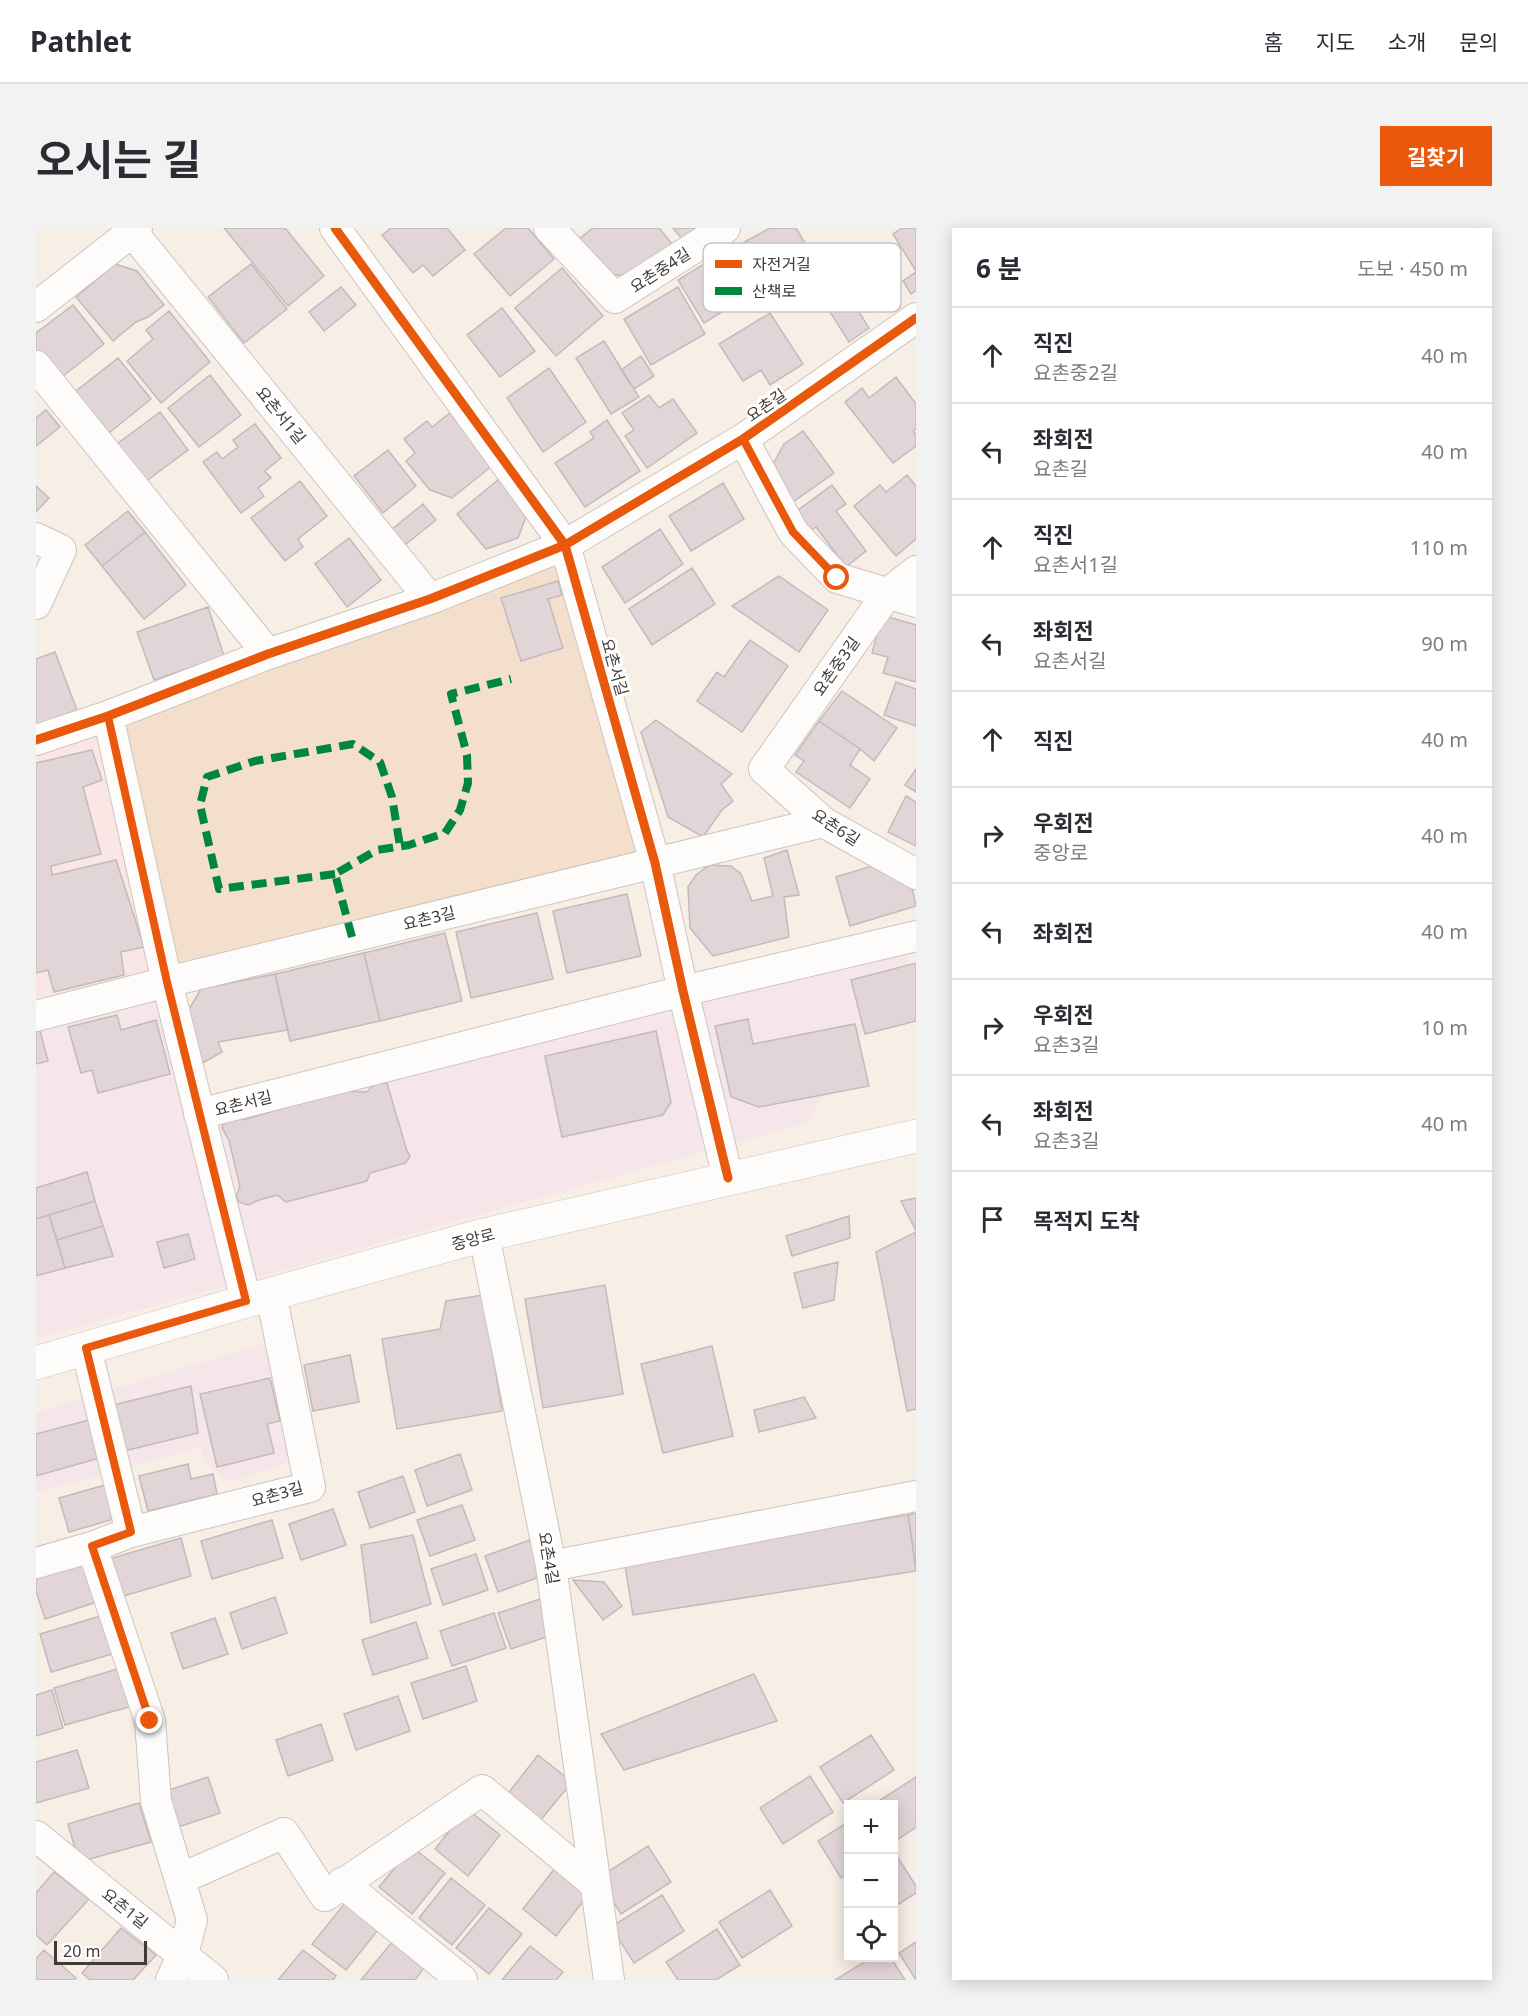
<!DOCTYPE html>
<html lang="ko">
<meta charset="utf-8">
<style>
:root{--surface:#fff;--page:#f2f2f3;--text:#2b2b33;--muted:#7c7c81;--line:#e1e1e2;--accent:#ea580c}
body{margin:0;font-family:"Noto Sans","Noto Sans KR",sans-serif;background:var(--page);color:var(--text)}
.controls{position:absolute;right:18px;bottom:18px;display:grid;overflow:hidden;border-radius:0px;box-shadow:0 3px 15px #0003}
.controls button{width:54px;height:54px;display:grid;place-items:center;padding:0;border:0;border-bottom:2px solid var(--line);background:var(--surface);color:var(--text);font:30px sans-serif}
.scale{position:absolute;left:18px;bottom:15px;width:93px;box-sizing:border-box;padding-left:6px;border:3px solid #423b35;border-top:0;font-size:16px;line-height:21px;white-space:nowrap;color:#423b35;-webkit-text-stroke:4px #fff;paint-order:stroke}
.stop{position:absolute;width:18px;height:18px;margin:-14px;border:4px solid #ea580c;border-radius:50%;background:#fff}
.stop.end{background:#ea580c;border-color:#fff;box-shadow:0 2px 6px #0008}
.list{margin:0;padding:0;list-style:none}
h2{display:flex;justify-content:space-between;align-items:center;height:78px;margin:0;padding:0 24px;font-size:26px}
h2 small{font-size:20px;font-weight:400;color:var(--muted)}
.list li{display:grid;grid-template-columns:39px 1fr auto;gap:18px;align-items:center;box-sizing:border-box;height:96px;padding:0 24px;border-top:2px solid var(--line)}
.list b{display:block;font-size:22px;white-space:nowrap}
.list p{margin:0;font-size:20px;white-space:nowrap;color:var(--muted)}
.list em{font-size:20px;font-style:normal;color:var(--muted)}
.icon{flex:none;width:33px;height:33px;fill:none;stroke:currentColor;stroke-width:2;stroke-linecap:round;stroke-linejoin:round}
.map{position:relative;flex:none;width:880px;height:1752px;overflow:hidden;border-radius:0px}
header{display:flex;align-items:center;gap:36px;box-sizing:border-box;height:84px;padding:0 30px;background:var(--surface);border-bottom:2px solid var(--line)}
header strong{font-size:28px}
nav{display:flex;gap:33px;margin-inline-start:auto;font-size:21px}
.intro{display:flex;align-items:center;justify-content:space-between;box-sizing:border-box;height:144px;padding:0 36px}
h1{margin:0;font-size:42px}
.button{padding:15px 27px;border-radius:0px;background:var(--accent);color:#fff;font-size:21px;font-weight:700}
main{display:flex;gap:36px;padding:0 36px}
aside{flex:1;background:var(--surface);border-radius:0px;box-shadow:0 3px 15px #0003}
.map>svg:first-child{display:block}
.commercial{fill:#f6e6ea}
.industrial{fill:#f9e6e5}
.green{fill:#f3dfcb}
.building{fill:#e1d5d7;stroke:#c2bbba;stroke-width:1.5}
.lines{fill:none;stroke-linecap:round;stroke-linejoin:round}
.minor-casing{stroke:#ccc5be;stroke-width:32}
.tertiary-casing{stroke:#ccc5be;stroke-width:34}
.minor{stroke:#fefcfb;stroke-width:30}
.tertiary{stroke:#fefcfb;stroke-width:33}
.quiet{stroke:#00873e;stroke-width:8;stroke-dasharray:15 8;stroke-linecap:butt}
.cycleway-casing{stroke:#fff;stroke-width:13}
.cycleway{stroke:#e8590c;stroke-width:9}
.route{stroke:#ea580c;stroke-width:8}
.labels{text-anchor:middle;stroke-width:6;stroke-linejoin:round;paint-order:stroke}
.street-label{font-size:16px;fill:#423b35;stroke:#fff}
.key{fill:#fff;stroke:#c6c4c2;stroke-width:1.5}
.key-label{font-size:16px;fill:#423b35}
</style>
<header>
<strong>Pathlet</strong>
<nav><a>홈</a><a>지도</a><a>소개</a><a>문의</a></nav>
</header>
<div class="intro"><h1>오시는 길</h1><a class="button">길찾기</a></div>
<main>
<div class="map">
<svg width="880" height="1752" viewBox="0 0 880 1752">
<rect width="100%" height="100%" fill="#f7eee6"/>
<!-- commercial -->
<path class="commercial" d="M 880,692 L 880,719 L 771,895 L 0,1111 L 0,782 L 141,743 L 169,873 L 637,751 Z
M 231,1115 L 258,1233 L 195,1254 L 168,1234 L 165,1219 L 0,1265 L 0,1184 Z"/>
<!-- industrial -->
<path class="industrial" d="M 85,492 L 141,743 L 0,782 L 0,522 Z"/>
<!-- green -->
<path class="green" d="M 523,334 L 605,630 L 141,743 L 85,492 Z"/>
<!-- building -->
<path class="building" d="M 188,0 L 249,0 L 288,48 L 252,78 Z
M 355,0 L 411,0 L 429,22 L 397,48 L 387,37 L 377,45 L 346,7 Z
M 470,0 L 492,0 L 518,31 L 474,68 L 438,26 Z
M 557,0 L 623,0 L 636,16 L 596,48 L 570,46 L 543,11 Z
M 637,0 L 661,0 L 646,11 Z
M 734,0 L 760,0 L 776,27 L 723,57 L 701,18 Z
M 866,0 L 880,0 L 880,43 L 857,6 Z
M 689,23 L 715,66 L 668,95 L 642,52 Z
M 79,36 L 101,43 L 128,77 L 112,89 L 100,94 L 77,113 L 40,69 Z
M 215,36 L 251,81 L 208,115 L 172,69 Z
M 526,40 L 567,88 L 520,128 L 479,80 Z
M 880,44 L 880,63 L 875,66 L 867,53 Z
M 305,59 L 320,77 L 288,103 L 273,84 Z
M 642,59 L 669,106 L 615,137 L 588,91 Z
M 808,60 L 833,100 L 813,114 L 787,73 Z
M 37,77 L 68,116 L 22,152 L 0,124 L 0,105 Z
M 466,80 L 499,123 L 464,149 L 431,107 Z
M 133,83 L 174,134 L 125,175 L 91,133 L 117,111 L 110,102 Z
M 734,85 L 767,136 L 734,157 L 725,142 L 707,153 L 683,116 Z
M 568,113 L 603,169 L 575,186 L 540,130 Z
M 605,128 L 618,148 L 598,161 L 585,142 Z
M 82,130 L 115,171 L 68,209 L 35,167 Z
M 513,140 L 550,194 L 507,224 L 471,170 Z
M 174,147 L 205,187 L 163,219 L 132,180 Z
M 860,149 L 880,176 L 880,201 L 877,203 L 880,207 L 880,218 L 857,235 L 809,174 L 826,160 L 833,170 Z
M 613,167 L 623,180 L 637,171 L 661,205 L 611,240 L 589,208 L 598,202 L 586,185 Z
M 10,182 L 24,199 L 0,218 L 0,190 Z
M 124,184 L 152,222 L 109,254 L 81,216 Z
M 414,185 L 456,238 L 416,270 L 394,262 L 370,233 L 379,225 L 368,211 L 391,193 L 396,199 Z
M 571,192 L 604,243 L 549,279 L 519,235 L 558,210 L 554,204 Z
M 219,196 L 245,230 L 229,243 L 235,250 L 222,260 L 228,268 L 205,285 L 167,234 L 181,224 L 186,231 L 202,219 L 197,212 Z
M 767,203 L 798,245 L 757,274 L 736,238 L 748,216 Z
M 352,222 L 380,258 L 347,285 L 318,248 Z
M 871,247 L 880,258 L 880,311 L 860,328 L 818,278 L 844,257 L 850,264 Z
M 463,251 L 491,286 L 482,310 L 450,321 L 421,286 Z
M 264,253 L 291,288 L 262,311 L 267,319 L 249,333 L 215,290 Z
M 687,255 L 708,291 L 655,323 L 633,288 Z
M 796,257 L 810,276 L 800,283 L 830,323 L 810,339 L 780,299 L 773,304 L 758,285 Z
M 0,258 L 13,270 L 0,284 Z
M 387,276 L 400,292 L 369,317 L 356,301 Z
M 92,283 L 109,304 L 66,338 L 49,317 Z
M 624,301 L 647,336 L 589,375 L 566,339 Z
M 109,304 L 150,357 L 108,391 L 66,338 Z
M 313,310 L 345,352 L 311,379 L 279,336 Z
M 656,340 L 679,376 L 616,417 L 593,381 Z
M 743,348 L 792,382 L 763,424 L 696,378 Z
M 522,353 L 526,367 L 512,371 L 527,420 L 485,433 L 465,370 Z
M 172,379 L 188,428 L 118,452 L 101,404 Z
M 846,387 L 880,397 L 880,454 L 847,445 L 852,429 L 836,425 Z
M 714,412 L 752,438 L 706,504 L 661,473 L 681,444 L 688,449 Z
M 19,424 L 41,482 L 0,497 L 0,431 Z
M 860,454 L 880,461 L 880,498 L 848,487 Z
M 806,463 L 861,500 L 838,533 L 824,521 L 783,493 Z
M 620,492 L 696,546 L 685,556 L 697,573 L 686,582 L 667,609 L 632,589 L 605,504 Z
M 783,493 L 824,521 L 814,537 L 834,551 L 814,580 L 760,544 L 768,533 L 759,527 Z
M 56,522 L 66,552 L 47,559 L 65,626 L 15,638 L 16,647 L 80,632 L 108,719 L 85,724 L 88,747 L 18,764 L 12,742 L 0,745 L 0,535 Z
M 880,541 L 880,564 L 869,557 Z
M 870,568 L 880,574 L 880,618 L 852,604 Z
M 751,622 L 763,667 L 748,669 L 753,709 L 677,728 L 654,700 L 652,659 L 660,647 L 673,637 L 695,638 L 705,646 L 716,673 L 737,668 L 728,630 Z
M 839,637 L 876,659 L 880,678 L 814,698 L 800,649 Z
M 591,666 L 605,728 L 531,745 L 517,683 Z
M 501,685 L 517,751 L 435,770 L 420,704 Z
M 409,705 L 426,773 L 344,793 L 328,725 Z
M 328,725 L 344,793 L 254,813 L 239,746 Z
M 880,735 L 880,793 L 829,806 L 815,752 Z
M 239,746 L 252,802 L 182,814 L 186,824 L 163,837 L 150,786 L 165,761 Z
M 81,787 L 85,802 L 120,792 L 134,846 L 62,865 L 56,842 L 45,845 L 32,799 Z
M 712,791 L 717,816 L 819,796 L 833,858 L 723,879 L 695,869 L 679,798 Z
M 4,803 L 12,833 L 0,836 L 0,804 Z
M 620,803 L 635,874 L 627,887 L 526,909 L 509,828 Z
M 351,855 L 370,920 L 374,929 L 369,935 L 334,945 L 331,953 L 250,974 L 241,967 L 223,972 L 212,977 L 203,974 L 200,968 L 204,959 L 193,912 L 186,900 L 189,890 L 199,887 L 207,892 L 305,863 L 331,864 L 338,856 Z
M 51,944 L 59,973 L 0,991 L 0,960 Z
M 880,970 L 880,1003 L 865,973 Z
M 59,973 L 67,998 L 21,1012 L 13,987 Z
M 13,987 L 29,1040 L 0,1048 L 0,991 Z
M 813,988 L 814,1010 L 756,1028 L 750,1008 Z
M 67,998 L 77,1028 L 29,1040 L 21,1012 Z
M 880,1004 L 880,1181 L 871,1183 L 840,1024 Z
M 152,1006 L 159,1031 L 128,1040 L 121,1014 Z
M 802,1034 L 798,1072 L 767,1080 L 758,1045 Z
M 569,1057 L 587,1166 L 507,1180 L 489,1071 Z
M 447,1067 L 466,1183 L 361,1201 L 346,1111 L 404,1101 L 410,1073 Z
M 676,1118 L 697,1208 L 627,1225 L 605,1136 Z
M 314,1127 L 323,1174 L 277,1183 L 268,1137 Z
M 234,1150 L 244,1193 L 231,1196 L 238,1225 L 181,1239 L 164,1166 Z
M 155,1158 L 162,1205 L 88,1223 L 77,1177 Z
M 768,1169 L 780,1190 L 723,1204 L 718,1182 Z
M 57,1191 L 67,1229 L 0,1248 L 0,1206 Z
M 424,1226 L 436,1262 L 391,1278 L 379,1242 Z
M 152,1236 L 155,1251 L 177,1246 L 181,1266 L 112,1283 L 103,1248 Z
M 367,1248 L 379,1284 L 334,1300 L 322,1264 Z
M 69,1257 L 78,1291 L 33,1304 L 23,1270 Z
M 426,1277 L 439,1312 L 394,1328 L 381,1292 Z
M 297,1281 L 310,1317 L 265,1332 L 253,1296 Z
M 880,1285 L 880,1339 L 872,1287 Z
M 872,1287 L 880,1343 L 597,1387 L 588,1331 Z
M 236,1292 L 247,1330 L 176,1351 L 165,1313 Z
M 377,1307 L 395,1376 L 335,1395 L 325,1317 Z
M 145,1310 L 155,1348 L 84,1369 L 73,1331 Z
M 494,1312 L 506,1348 L 462,1364 L 449,1328 Z
M 440,1326 L 452,1362 L 407,1377 L 395,1341 Z
M 48,1335 L 61,1374 L 9,1391 L 0,1363 L 0,1351 Z
M 537,1352 L 568,1354 L 586,1378 L 567,1392 Z
M 239,1369 L 251,1405 L 206,1421 L 194,1385 Z
M 507,1370 L 519,1406 L 475,1421 L 462,1385 Z
M 75,1385 L 86,1423 L 15,1444 L 4,1406 Z
M 458,1385 L 470,1420 L 416,1438 L 404,1403 Z
M 179,1390 L 192,1426 L 147,1441 L 135,1405 Z
M 380,1394 L 392,1430 L 337,1447 L 326,1412 Z
M 430,1438 L 441,1473 L 387,1491 L 375,1455 Z
M 88,1439 L 100,1477 L 29,1497 L 18,1460 Z
M 718,1446 L 741,1493 L 588,1542 L 565,1506 Z
M 16,1462 L 27,1500 L 0,1508 L 0,1467 Z
M 362,1468 L 374,1503 L 320,1522 L 308,1486 Z
M 285,1496 L 297,1532 L 252,1548 L 240,1512 Z
M 835,1507 L 858,1542 L 807,1575 L 784,1539 Z
M 41,1522 L 53,1560 L 0,1575 L 0,1534 Z
M 502,1527 L 536,1554 L 503,1594 L 470,1568 Z
M 774,1548 L 797,1584 L 747,1616 L 724,1580 Z
M 172,1549 L 184,1585 L 139,1600 L 127,1564 Z
M 880,1549 L 880,1599 L 861,1612 L 858,1607 L 858,1576 L 838,1576 Z
M 103,1575 L 115,1614 L 43,1634 L 32,1596 Z
M 431,1581 L 464,1607 L 432,1648 L 399,1621 Z
M 812,1594 L 812,1645 L 805,1650 L 782,1613 Z
M 612,1618 L 635,1654 L 585,1686 L 562,1650 Z
M 376,1619 L 409,1645 L 376,1686 L 343,1659 Z
M 860,1627 L 880,1658 L 880,1665 L 858,1679 L 858,1629 Z
M 519,1640 L 552,1667 L 520,1708 L 487,1681 Z
M 18,1644 L 53,1671 L 11,1717 L 0,1707 L 0,1665 Z
M 415,1650 L 449,1677 L 416,1717 L 383,1690 Z
M 734,1662 L 756,1698 L 706,1730 L 683,1694 Z
M 626,1667 L 648,1703 L 598,1735 L 575,1699 Z
M 309,1675 L 342,1702 L 310,1742 L 276,1716 Z
M 453,1680 L 486,1706 L 453,1746 L 420,1720 Z
M 85,1700 L 120,1727 L 97,1752 L 54,1752 L 46,1745 Z
M 681,1701 L 704,1737 L 680,1752 L 642,1752 L 630,1734 Z
M 356,1714 L 388,1740 L 379,1752 L 325,1752 Z
M 880,1714 L 880,1752 L 863,1725 Z
M 494,1718 L 527,1744 L 520,1752 L 466,1752 Z
M 8,1722 L 40,1750 L 38,1752 L 0,1752 L 0,1731 Z
M 267,1722 L 300,1748 L 297,1752 L 242,1752 Z
M 835,1730 L 855,1730 L 869,1752 L 799,1752 Z"/>
<g class="lines">
<!-- minor casing -->
<g class="minor-casing">
<path id="minor" d="M 93,0 L 394,371
M 299,0 L 529,317 L 619,635 L 647,763 L 692,950
M 513,0 L 579,70 L 689,0
M 0,79 L 101,0
M 0,138 L 232,426
M 707,211 L 757,304 L 801,350 L 880,374
M 0,310 L 25,322 L 0,376
M 880,343 L 851,366 L 728,541 L 787,594 L 880,646
M 72,488 L 131,754 L 210,1073
M 0,512 L 72,488 L 232,426 L 394,371 L 529,317 L 707,211 L 880,90
M 0,788 L 131,754 L 787,594
M 163,886 L 647,763 L 880,708
M 448,1007 L 515,1338 L 573,1752
M 50,1120 L 95,1304
M 56,1319 L 114,1493 L 120,1573 L 156,1692 L 147,1726 L 135,1752
M 0,1335 L 56,1319 L 95,1304 L 274,1259 L 235,1066
M 515,1338 L 880,1268
M 0,1608 L 177,1752
M 144,1651 L 248,1605 L 289,1668 L 446,1562 L 558,1655
M 306,1655 L 426,1752"/>
</g>
<!-- tertiary casing -->
<g class="tertiary-casing">
<path id="tertiary" d="M 0,1135 L 235,1066 L 448,1007 L 880,908"/>
</g>
<!-- minor -->
<use href="#minor" class="minor"/>
<!-- tertiary -->
<use href="#tertiary" class="tertiary"/>
<!-- quiet -->
<path class="quiet" d="M 299,646 L 183,661 L 164,577 L 171,549 L 219,533 L 317,516 L 344,534 L 356,569 L 364,618
M 316,709 L 299,646 L 341,622 L 373,617 L 409,605 L 424,582 L 432,555 L 431,527 L 415,466 L 475,451"/>
<!-- cycleway casing -->
<g class="cycleway-casing">
<path id="cycleway" d="M 299,0 L 529,317 L 619,635 L 647,763 L 692,950
M 0,512 L 72,488 L 232,426 L 394,371 L 529,317 L 707,211 L 880,90"/>
</g>
<!-- cycleway -->
<use href="#cycleway" class="cycleway"/>
</g>
<g class="lines">
<!-- route -->
<path class="route" d="M 114,1493 L 56,1318 L 95,1304 L 50,1120 L 210,1073 L 131,754 L 72,488 L 232,426 L 394,371 L 529,317 L 707,211 L 757,304 L 801,350"/>
</g>
<g class="labels">
<!-- street labels -->
<g class="street-label">
<text transform="translate(624 42) rotate(-33)" y="6">요촌중4길</text>
<text transform="translate(730 177) rotate(-35)" y="6">요촌길</text>
<text transform="translate(245 187) rotate(51)" y="6">요촌서1길</text>
<text transform="translate(800 438) rotate(-55)" y="6">요촌중3길</text>
<text transform="translate(579 439) rotate(74)" y="6">요촌서길</text>
<text transform="translate(800 599) rotate(33)" y="6">요촌6길</text>
<text transform="translate(393 690) rotate(-14)" y="6">요촌3길</text>
<text transform="translate(207 875) rotate(-14)" y="6">요촌서길</text>
<text transform="translate(437 1011) rotate(-15)" y="6">중앙로</text>
<text transform="translate(241 1266) rotate(-16)" y="6">요촌3길</text>
<text transform="translate(513 1330) rotate(80)" y="6">요촌4길</text>
<text transform="translate(89 1680) rotate(39)" y="6">요촌1길</text>
</g>
</g>
<!-- legend -->
<rect x="667" y="15" width="198" height="69" rx="9" class="key"/>
<rect x="679" y="32" width="27" height="8" fill="#e8590c"/>
<rect x="679" y="59" width="27" height="8" fill="#00873e"/>
<g class="key-label">
<text x="716" y="42">자전거길</text>
<text x="716" y="69">산책로</text>
</g>
</svg>
<div class="controls">
<button>+</button>
<button>−</button>
<button><svg class="icon" aria-label="locate" viewBox="0 0 24 24"><circle cx="12" cy="12" r="6"/><path d="M12 2v4M12 18v4M2 12h4M18 12h4"/></svg></button>
</div>
<div class="scale">20 m</div>
<div class="stop" style="left:801px;top:350px"></div>
<div class="stop end" style="left:114px;top:1493px"></div>
</div>
<aside>
<h2>6 분<small>도보 · 450 m</small></h2>
<ul class="list">
<li><svg class="icon" aria-label="ahead" viewBox="0 0 24 24"><path d="M12 20V5M6 11l6-6 6 6"/></svg><div><b>직진</b><p>요촌중2길</p></div><em>40 m</em></li>
<li><svg class="icon" aria-label="left" viewBox="0 0 24 24"><path d="M17 20v-9H6M10 6l-5 5 5 5"/></svg><div><b>좌회전</b><p>요촌길</p></div><em>40 m</em></li>
<li><svg class="icon" aria-label="ahead" viewBox="0 0 24 24"><path d="M12 20V5M6 11l6-6 6 6"/></svg><div><b>직진</b><p>요촌서1길</p></div><em>110 m</em></li>
<li><svg class="icon" aria-label="left" viewBox="0 0 24 24"><path d="M17 20v-9H6M10 6l-5 5 5 5"/></svg><div><b>좌회전</b><p>요촌서길</p></div><em>90 m</em></li>
<li><svg class="icon" aria-label="ahead" viewBox="0 0 24 24"><path d="M12 20V5M6 11l6-6 6 6"/></svg><div><b>직진</b></div><em>40 m</em></li>
<li><svg class="icon" aria-label="right" viewBox="0 0 24 24"><path d="M7 20v-9h11M14 6l5 5-5 5"/></svg><div><b>우회전</b><p>중앙로</p></div><em>40 m</em></li>
<li><svg class="icon" aria-label="left" viewBox="0 0 24 24"><path d="M17 20v-9H6M10 6l-5 5 5 5"/></svg><div><b>좌회전</b></div><em>40 m</em></li>
<li><svg class="icon" aria-label="right" viewBox="0 0 24 24"><path d="M7 20v-9h11M14 6l5 5-5 5"/></svg><div><b>우회전</b><p>요촌3길</p></div><em>10 m</em></li>
<li><svg class="icon" aria-label="left" viewBox="0 0 24 24"><path d="M17 20v-9H6M10 6l-5 5 5 5"/></svg><div><b>좌회전</b><p>요촌3길</p></div><em>40 m</em></li>
<li><svg class="icon" aria-label="arrive" viewBox="0 0 24 24"><path d="M6 21V4h12l-3 4 3 4H6"/></svg><div><b>목적지 도착</b></div></li>
</ul>
</aside>
</main>
